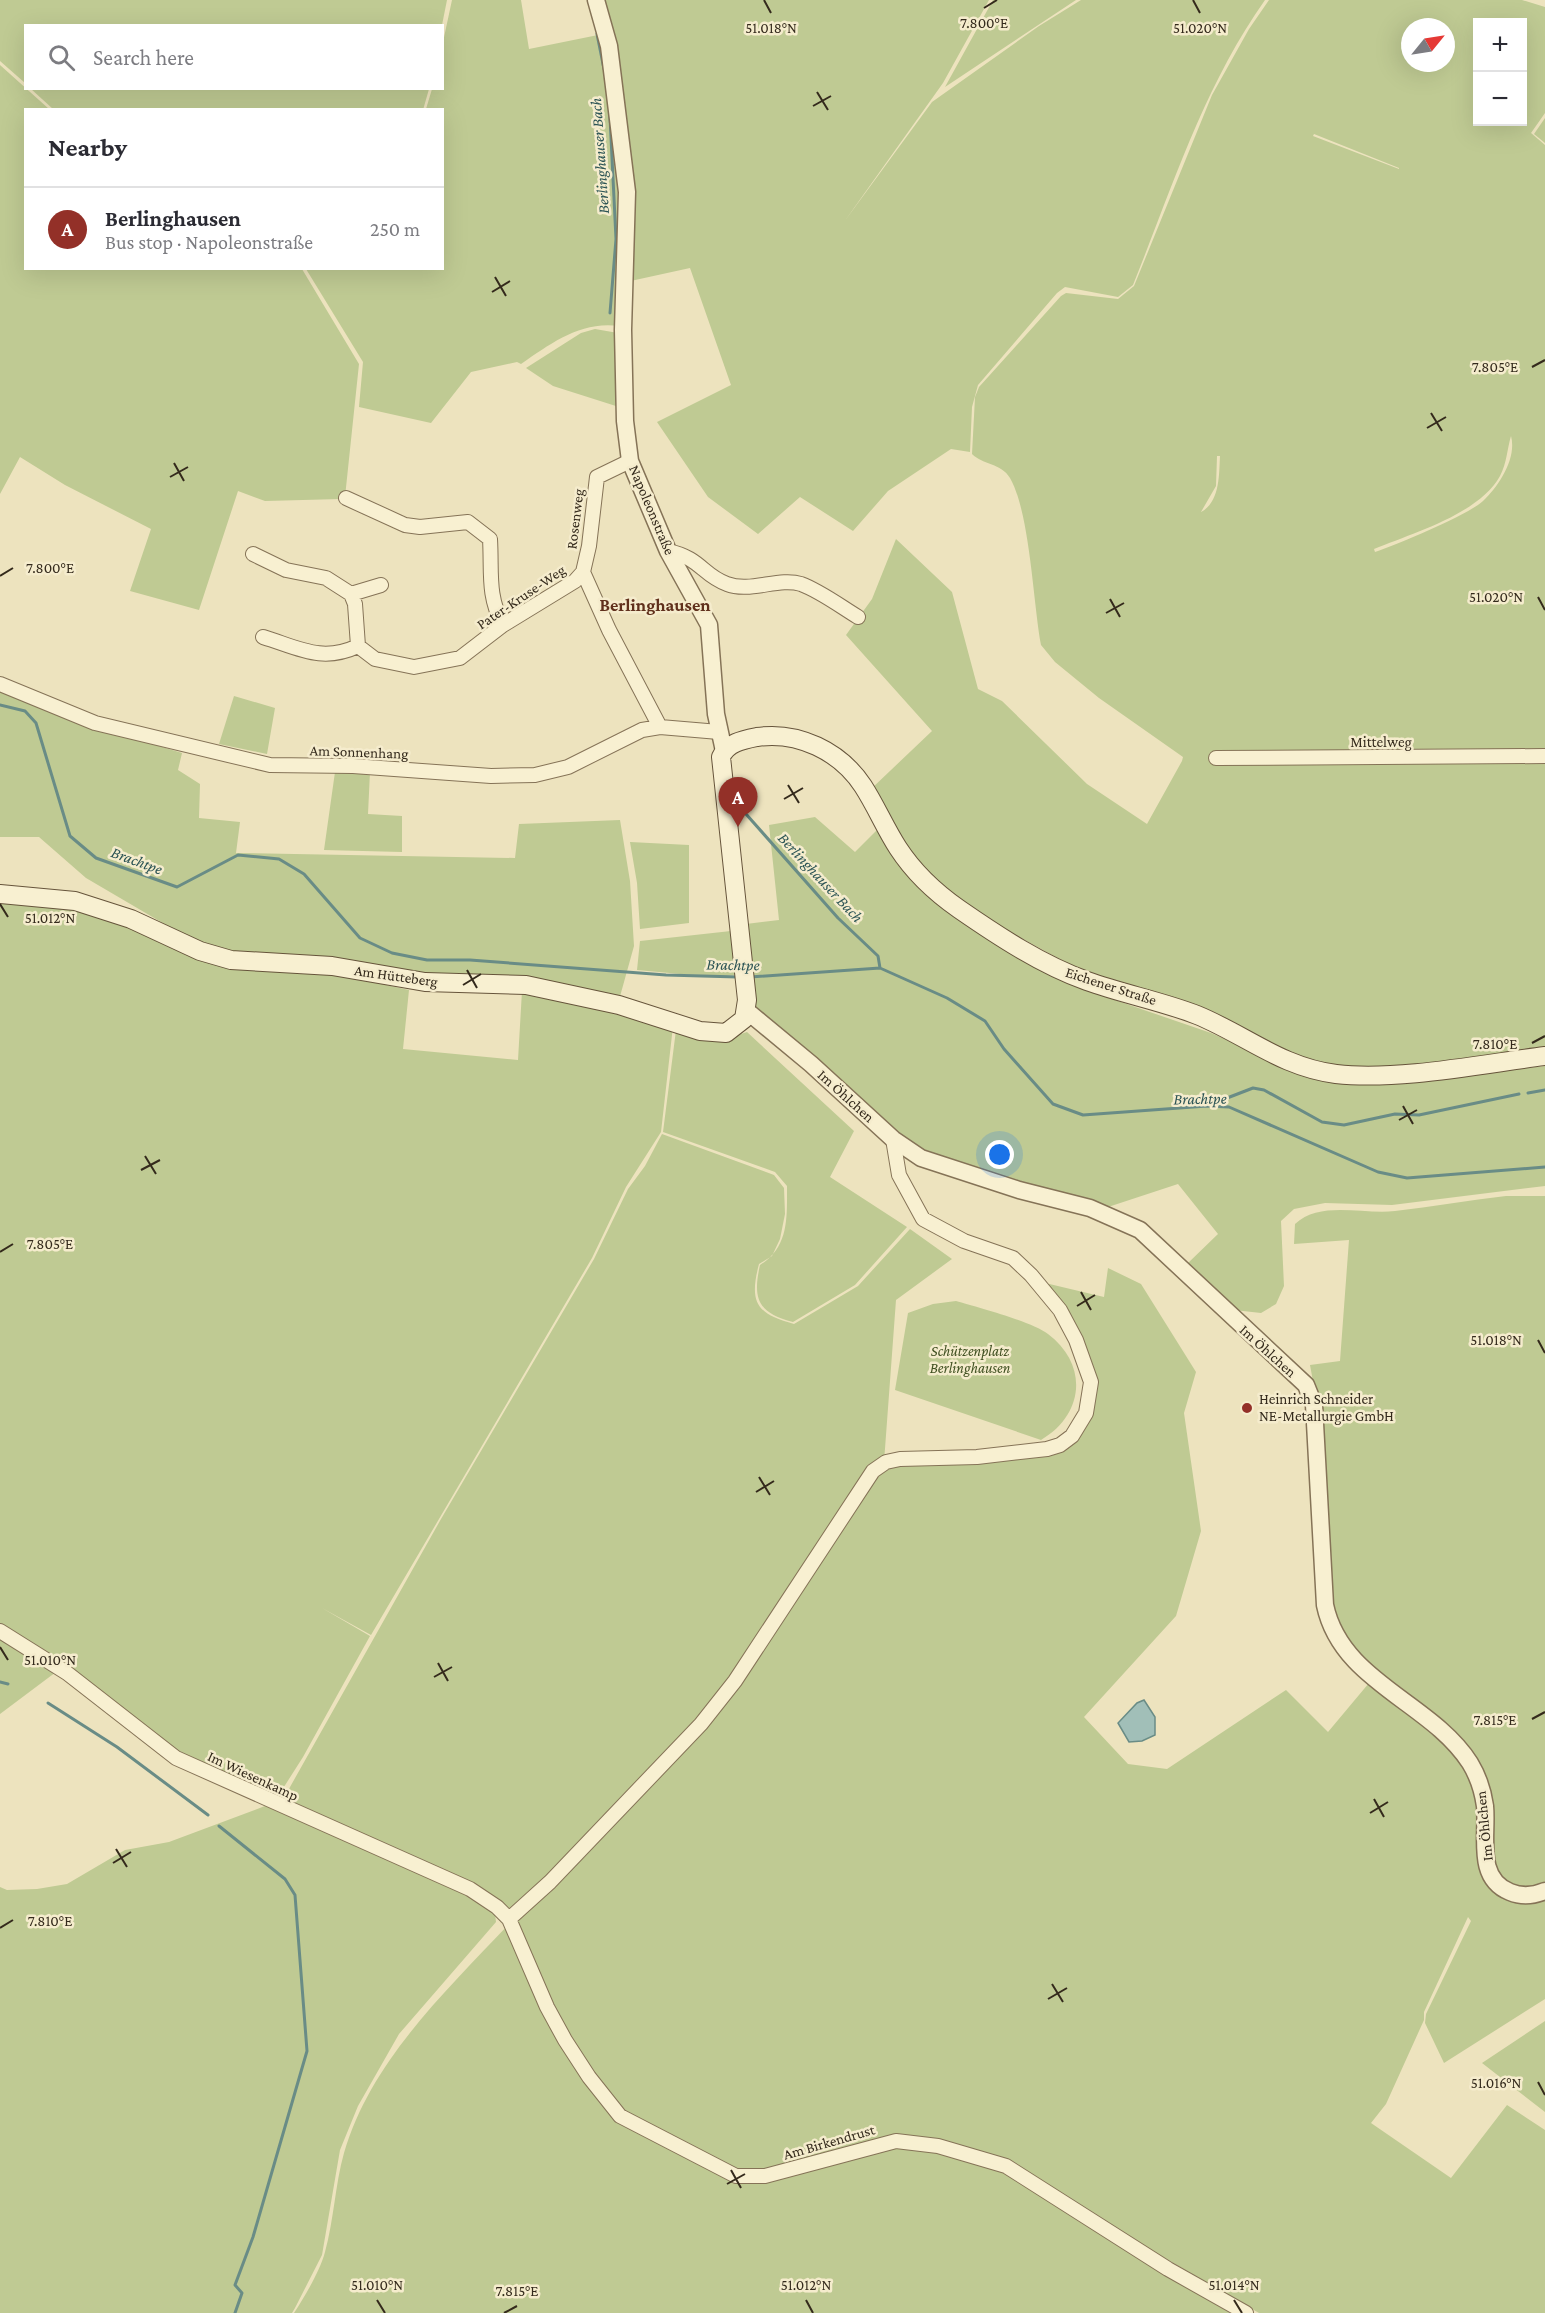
<!DOCTYPE html>
<meta charset="utf-8">
<style>
:root{--surface:#fff;--page:#f2f2f3;--text:#2b2b33;--muted:#7c7c81;--line:#e1e1e2;--accent:#933028}
body{margin:0;font-family:"Crimson Pro",serif;background:var(--page);color:var(--text)}
.controls{position:absolute;right:18px;top:18px;display:grid;overflow:hidden;border-radius:0px;box-shadow:0 6px 24px #0002}
.controls button{width:54px;height:54px;display:grid;place-items:center;padding:0;border:0;border-bottom:2px solid var(--line);background:var(--surface);color:var(--text);font:30px sans-serif}
.compass{position:absolute;left:1401px;top:18px;width:54px;height:54px;border-radius:50%;background:var(--surface);box-shadow:0 6px 24px #0002;rotate:60deg}
.you{position:absolute;left:1000px;top:1155px;width:21px;height:21px;margin:-15px;border:4px solid #fff;border-radius:50%;background:#1a73e8;box-shadow:0 0 0 9px #1a73e833}
.badge{display:grid;place-items:center;width:39px;height:39px;border-radius:50%;background:var(--accent);color:#fff;font-size:20px;font-weight:700}
.pin{position:absolute;translate:-50% -50px;filter:drop-shadow(0 2px 3px #0008)}
.pin::after{content:'';position:absolute;top:32px;width:21px;height:18px;background:inherit;clip-path:polygon(0 0,100% 0,50% 100%)}
.list{margin:0;padding:0;list-style:none}
h2{display:flex;justify-content:space-between;align-items:center;height:78px;margin:0;padding:0 24px;font-size:26px}
h2 small{font-size:20px;font-weight:400;color:var(--muted)}
.list li{display:grid;grid-template-columns:39px 1fr auto;gap:18px;align-items:center;box-sizing:border-box;height:84px;padding:0 24px;border-top:2px solid var(--line)}
.list b{display:block;font-size:22px;white-space:nowrap}
.list p{margin:0;font-size:20px;white-space:nowrap;color:var(--muted)}
.list em{font-size:20px;font-style:normal;color:var(--muted)}
.icon{flex:none;width:33px;height:33px;fill:none;stroke:currentColor;stroke-width:2;stroke-linecap:round;stroke-linejoin:round}
.map{position:relative;flex:none;width:1545px;height:2313px;overflow:hidden}
.search{position:absolute;background:var(--surface);box-shadow:0 6px 24px #0002;left:24px;top:24px;width:420px;height:66px;display:flex;align-items:center;gap:15px;box-sizing:border-box;padding:0 21px;border-radius:0px;color:var(--muted);font-size:22px}
.panel{position:absolute;background:var(--surface);box-shadow:0 6px 24px #0002;left:24px;top:108px;width:420px;height:162px;border-radius:0px}
.map>svg:first-child{display:block}
.green{fill:#bfca93;fill-rule:evenodd}
.water{fill:#a1bfb8;stroke:#698c86;stroke-width:1.5}
.lines{fill:none;stroke-linecap:round;stroke-linejoin:round}
.stream{stroke:#698c86;stroke-width:3}
.minor-casing{stroke:#857357;stroke-width:16}
.tertiary-casing{stroke:#857357;stroke-width:19}
.secondary-casing{stroke:#66543b;stroke-width:20}
.minor{stroke:#f8f0d1;stroke-width:14}
.tertiary{stroke:#f8f0d1;stroke-width:16}
.secondary{stroke:#f8f0d1;stroke-width:18}
.ticks{fill:none;stroke:#342a1c;stroke-width:2}
.poi-dot{fill:#933028;stroke:#f5eccd;stroke-width:2}
.labels{text-anchor:middle;stroke-width:5;stroke-linejoin:round;paint-order:stroke}
.street-label{font-size:15px;fill:#342a1c;stroke:#f5eccd}
.park-label{font-size:15px;font-style:italic;fill:#415122;stroke:#f5eccd}
.poi-label{font-size:15px;fill:#342a1c;stroke:#f5eccd;text-anchor:start}
.water-label{font-size:16px;font-style:italic;fill:#2b5354;stroke:#f5eccd}
.quarter-label{font-size:18px;font-weight:bold;fill:#60301c;stroke:#f5eccd}
.ticks-label{font-size:15px;text-anchor:middle;fill:#342a1c;stroke:#f5eccd;stroke-width:5;stroke-linejoin:round;paint-order:stroke}
</style>
<div class="map">
<svg width="1545" height="2313" viewBox="0 0 1545 2313">
<rect width="100%" height="100%" fill="#ede3be"/>
<!-- green -->
<path class="green" d="M 0,0 L 447,0 L 442,25 L 26,26 L 25,83 L 0,61 Z
M 452,0 L 521,0 L 529,49 L 603,34 L 625,192 L 619,326 C 580,321 552,343 521,364 L 517,362 L 471,372 L 431,423 L 359,407 L 363,362 L 306,269 L 442,268 L 442,110 L 426,109 L 432,89 L 442,88 L 443,42 Z
M 600,0 L 989,0 L 943,83 L 844,222 L 932,102 L 1039,26 L 1081,0 L 1265,0 C 1204,86 1172,188 1133,285 L 1118,297 L 1065,287 L 1057,293 L 978,385 L 972,407 L 970,452 L 951,449 L 888,491 L 853,531 L 800,497 L 758,534 L 708,497 L 657,422 L 731,385 L 690,268 L 626,282 L 630,192 Z
M 993,0 L 1076,0 L 945,87 Z
M 1269,0 L 1522,0 L 1545,7 L 1545,113 L 1531,133 L 1545,145 L 1545,1053 L 1446,1067 L 1337,1070 L 1089,975 L 951,900 L 904,853 L 870,790 L 932,731 L 846,635 L 872,599 L 896,539 L 952,592 L 978,689 L 1002,701 L 1087,784 L 1147,824 L 1182,761 L 1183,757 L 1099,698 L 1055,662 L 1041,645 C 1033,602 1030,513 1010,478 C 1001,463 983,465 972,454 L 975,397 L 979,387 L 1061,296 L 1066,293 L 1118,299 L 1134,286 L 1212,95 L 1249,29 ZM 1478,22 L 1522,22 L 1522,122 L 1478,122 ZM 1410,27 L 1446,27 L 1446,63 L 1410,63 ZM 1314,134 L 1399,168 L 1399,169 L 1313,136 ZM 1511,436 C 1517,458 1499,486 1483,501 C 1468,515 1396,545 1375,552 L 1374,549 C 1413,533 1479,514 1500,476 C 1507,463 1507,449 1511,436 ZM 1217,456 L 1220,456 C 1219,475 1220,502 1201,512 L 1216,486 Z
M 0,65 L 49,109 L 26,110 L 26,268 L 302,269 L 359,364 L 345,497 L 341,499 L 265,501 L 238,491 L 199,610 L 130,591 L 151,529 L 65,485 L 20,457 L 0,494 Z
M 31,89 L 429,89 L 423,110 L 53,109 Z
M 1545,118 L 1545,143 L 1534,134 Z
M 595,329 L 618,333 L 619,407 L 553,386 L 526,368 L 581,333 Z
M 0,687 L 93,726 L 182,753 L 178,770 L 200,784 L 199,818 L 240,822 L 236,853 L 515,858 L 519,824 L 620,820 L 630,881 L 634,946 L 619,1000 L 474,978 L 246,955 L 190,939 L 86,878 L 39,837 L 0,837 Z
M 234,696 L 275,708 L 267,754 L 219,744 Z
M 335,772 L 370,772 L 368,814 L 402,816 L 402,852 L 324,850 Z
M 815,817 L 855,852 L 883,824 L 897,855 L 1013,951 L 1080,988 L 1211,1033 L 1295,1070 L 1371,1085 L 1545,1066 L 1545,1186 L 1392,1205 L 1325,1203 L 1294,1209 L 1281,1221 L 1284,1286 L 1276,1304 L 1261,1313 L 1234,1310 L 1187,1264 L 1218,1234 L 1178,1184 L 1105,1208 L 924,1153 L 896,1135 L 753,1008 L 746,924 L 779,920 L 769,825 Z
M 630,842 L 689,845 L 689,923 L 640,929 L 637,883 Z
M 0,902 L 74,907 L 180,947 L 322,971 L 409,990 L 403,1049 L 518,1060 L 522,991 L 673,1026 L 661,1132 L 626,1187 L 592,1258 L 371,1635 L 322,1608 L 370,1636 L 303,1757 L 275,1801 L 178,1756 L 0,1626 Z
M 731,931 L 737,975 L 713,977 L 637,970 L 640,941 Z
M 676,1030 L 726,1039 L 747,1032 L 854,1131 L 830,1177 L 907,1227 L 855,1285 L 793,1322 C 759,1313 752,1300 760,1265 C 789,1247 787,1218 787,1186 L 775,1172 L 663,1132 Z
M 662,1134 L 774,1175 L 784,1188 L 785,1214 L 780,1239 L 772,1256 L 759,1264 C 749,1302 756,1314 794,1324 L 858,1286 L 910,1229 L 952,1259 L 896,1300 L 884,1462 L 734,1681 L 549,1882 L 510,1909 L 476,1887 L 281,1803 L 441,1519 L 594,1259 L 628,1189 L 645,1166 Z
M 1506,1196 L 1545,1196 L 1545,1888 L 1533,1901 L 1538,1902 L 1545,1897 L 1545,1999 L 1444,2063 L 1425,2023 L 1426,2014 L 1471,1921 L 1468,1917 L 1424,2012 L 1424,2020 L 1386,2104 L 1371,2123 L 1451,2178 L 1507,2105 L 1545,2130 L 1545,2313 L 1259,2313 L 1007,2166 L 917,2137 L 765,2173 C 731,2172 709,2159 681,2143 C 661,2132 634,2121 618,2105 C 569,2056 543,1986 516,1923 L 702,1726 L 875,1473 L 887,1466 L 1045,1453 L 1081,1433 L 1090,1419 L 1096,1382 L 1041,1282 L 1104,1297 L 1108,1268 L 1141,1284 L 1196,1372 L 1184,1413 L 1201,1531 L 1176,1616 L 1084,1717 L 1128,1764 L 1167,1769 L 1286,1690 L 1328,1732 L 1369,1683 L 1358,1654 L 1333,1618 L 1319,1414 L 1310,1365 L 1340,1361 L 1349,1240 L 1294,1244 L 1295,1224 C 1320,1200 1364,1215 1395,1211 C 1432,1207 1469,1200 1506,1196 Z
M 956,1301 C 977,1307 1033,1322 1048,1334 C 1089,1365 1084,1415 1041,1440 L 895,1390 L 908,1313 L 933,1304 Z
M 0,1638 L 56,1672 L 0,1714 Z
M 265,1806 L 483,1900 L 495,1914 L 496,1922 L 399,2034 L 358,2106 L 340,2150 L 322,2255 L 295,2308 L 292,2313 L 0,2313 L 0,1887 L 7,1890 L 37,1889 L 67,1884 L 125,1850 L 169,1842 Z
M 509,1924 L 541,2008 L 617,2118 L 703,2167 L 740,2179 L 767,2183 L 897,2143 L 1005,2169 L 1230,2313 L 294,2313 C 305,2296 320,2271 325,2252 C 334,2219 335,2185 344,2153 C 371,2061 445,1992 509,1924 Z
M 1545,2021 L 1545,2112 L 1482,2063 Z"/>
<!-- water -->
<path class="water" d="M 1144,1700 L 1155,1717 L 1155,1735 L 1142,1741 L 1129,1742 L 1118,1723 L 1137,1703 Z"/>
<g class="lines">
<!-- stream -->
<path class="stream" d="M 597,34 L 604,69
M 610,117 L 616,239 L 610,313
M 0,705 L 25,711 L 36,723 L 70,836 L 96,858 L 177,887 L 238,855 L 279,859 L 304,874 L 360,938 L 392,953 L 427,960 L 470,960 L 666,975 L 738,977
M 738,805 L 838,918 L 878,956 L 880,968
M 750,977 L 880,968 L 947,998 L 985,1021 L 1004,1049 L 1053,1104 L 1083,1115 L 1207,1106 L 1229,1107 L 1378,1172 L 1407,1178 L 1545,1167
M 1528,1093 L 1545,1090
M 1209,1105 L 1253,1088 L 1264,1090 L 1322,1122 L 1344,1125 L 1395,1114 L 1419,1115 L 1519,1094
M 0,1682 L 8,1684
M 48,1703 L 117,1747 L 208,1815
M 219,1826 L 285,1879 L 295,1895 L 307,2051 L 253,2237 L 235,2285 L 242,2293 L 235,2313"/>
<!-- minor casing -->
<g class="minor-casing">
<path id="minor" d="M 630,461 L 597,477 L 589,546 L 583,572 L 609,630 L 660,727
M 346,498 L 405,525 L 420,527 L 468,522 L 490,539 C 492,572 487,595 503,625
M 668,551 C 701,558 702,575 727,584 C 750,593 779,577 801,584 C 820,591 840,606 858,617
M 253,554 L 286,570 L 326,578 L 351,594 L 355,604 L 358,646 L 375,659 L 414,667 L 460,658 L 503,625 L 575,581 L 583,572
M 351,594 L 381,585
M 263,637 C 299,648 322,663 358,646
M 0,684 L 95,723 L 270,765 L 353,766 L 491,776 L 535,775 L 568,767 L 642,730 L 660,727 L 719,732
M 1216,758 L 1545,756
M 0,1631 L 67,1673 L 176,1758 L 470,1889 L 497,1907 L 509,1919 L 547,2007 L 565,2040 L 589,2077 L 620,2116 L 736,2176 L 765,2176 L 896,2141 L 938,2146 L 1006,2166 L 1168,2269 L 1246,2313
M 509,1919 L 550,1882 L 701,1724 L 735,1681 L 873,1471 L 886,1462 L 900,1459 L 977,1457 L 1047,1449 L 1060,1445 L 1072,1436 L 1086,1413 L 1091,1382 L 1076,1340 L 1060,1310 L 1031,1275 L 1013,1258 L 964,1241 L 923,1219 L 899,1175 L 893,1139"/>
</g>
<!-- tertiary casing -->
<g class="tertiary-casing">
<path id="tertiary" d="M 596,0 L 609,46 L 627,192 L 623,330 L 625,421 L 630,461 L 668,551 L 709,625 L 716,714 L 724,751
M 747,1011 L 811,1064 L 893,1139 L 921,1158 L 1019,1190 L 1090,1208 L 1140,1230 L 1306,1385 L 1314,1405 L 1325,1605 C 1341,1682 1431,1702 1470,1763 C 1478,1776 1483,1792 1485,1806 C 1488,1835 1475,1878 1510,1892 C 1522,1897 1533,1896 1545,1891"/>
</g>
<!-- secondary casing -->
<g class="secondary-casing">
<path id="secondary" d="M 0,894 L 75,901 L 131,919 L 200,951 L 231,960 L 332,966 L 425,982 L 526,985 L 619,1005 L 700,1031 L 726,1033 L 744,1019 L 747,1000 L 721,757 C 727,743 742,740 757,737 C 798,731 840,751 863,786 C 876,806 885,828 898,848 C 913,871 936,893 959,909 C 998,936 1042,965 1087,981 C 1123,994 1161,1001 1197,1015 C 1246,1035 1281,1067 1336,1074 C 1398,1081 1482,1064 1545,1056"/>
</g>
<!-- minor -->
<use href="#minor" class="minor"/>
<!-- tertiary -->
<use href="#tertiary" class="tertiary"/>
<!-- secondary -->
<use href="#secondary" class="secondary"/>
</g>
<!-- ticks -->
<path class="ticks" d="M 764,0 L 771,13M 1193,0 L 1200,13M 984,8 L 997,0M 817,92 L 828,110M 813,106 L 831,96M 495,277 L 506,296M 492,292 L 510,281M 1532,367 L 1545,360M 1431,413 L 1442,431M 1427,428 L 1446,417M 174,463 L 184,481M 170,477 L 188,467M 0,576 L 13,568M 1538,597 L 1545,610M 1110,599 L 1120,617M 1106,613 L 1124,603M 788,785 L 799,803M 784,799 L 803,788M 0,904 L 8,917M 467,970 L 477,988M 463,985 L 481,974M 1532,1043 L 1545,1036M 1403,1106 L 1413,1124M 1399,1120 L 1417,1110M 145,1156 L 156,1174M 141,1170 L 160,1160M 0,1252 L 13,1244M 1081,1292 L 1091,1310M 1077,1306 L 1095,1295M 1538,1340 L 1545,1353M 759,1477 L 770,1495M 756,1492 L 774,1481M 0,1647 L 8,1660M 438,1663 L 448,1681M 434,1677 L 452,1667M 1532,1719 L 1545,1712M 1374,1799 L 1384,1817M 1370,1813 L 1388,1802M 116,1849 L 127,1867M 113,1863 L 131,1852M 0,1928 L 13,1920M 1052,1984 L 1063,2002M 1048,1999 L 1067,1988M 1538,2082 L 1545,2095M 731,2170 L 741,2188M 727,2184 L 745,2174M 377,2300 L 385,2313M 806,2300 L 813,2313M 1234,2300 L 1242,2313M 504,2313 L 517,2306"/>
<!-- markers -->
<circle class="poi-dot" cx="1247" cy="1408" r="6"/>
<g class="labels">
<!-- street labels -->
<g class="street-label">
<text transform="translate(652 510) rotate(67)" y="5">Napoleonstraße</text>
<text transform="translate(575 519) rotate(-83)" y="5">Rosenweg</text>
<text transform="translate(521 597) rotate(-34)" y="5">Pater-Kruse-Weg</text>
<text x="1381" y="747">Mittelweg</text>
<text transform="translate(359 752) rotate(2)" y="5">Am Sonnenhang</text>
<text transform="translate(396 976) rotate(8)" y="5">Am Hütteberg</text>
<text transform="translate(1111 986) rotate(18)" y="5">Eichener Straße</text>
<text transform="translate(846 1096) rotate(42)" y="5">Im Öhlchen</text>
<text transform="translate(1268 1351) rotate(42)" y="5">Im Öhlchen</text>
<text transform="translate(253 1776) rotate(25)" y="5">Im Wiesenkamp</text>
<text transform="translate(1484 1826) rotate(-96)" y="5">Im Öhlchen</text>
<text transform="translate(829 2142) rotate(-16)" y="5">Am Birkendrust</text>
</g>
<!-- park labels -->
<g class="park-label">
<text x="970" y="1356">Schützenplatz<tspan x="970" dy="17">Berlinghausen</tspan></text>
</g>
<!-- poi labels -->
<g class="poi-label">
<text x="1259" y="1404">Heinrich Schneider<tspan x="1259" dy="17">NE-Metallurgie GmbH</tspan></text>
</g>
<!-- water labels -->
<g class="water-label">
<text transform="translate(599 156) rotate(-94)" y="6">Berlinghauser Bach</text>
<text transform="translate(137 860) rotate(20)" y="6">Brachtpe</text>
<text transform="translate(821 877) rotate(47)" y="6">Berlinghauser Bach</text>
<text transform="translate(733 964) rotate(1)" y="6">Brachtpe</text>
<text transform="translate(1200 1098) rotate(-1)" y="6">Brachtpe</text>
</g>
<!-- quarter labels -->
<g class="quarter-label">
<text x="655" y="611">Berlinghausen</text>
</g>
</g>
<g class="ticks-label">
<text x="984" y="28">7.800°E</text>
<text x="771" y="33">51.018°N</text>
<text x="1200" y="33">51.020°N</text>
<text x="1495" y="372">7.805°E</text>
<text x="50" y="573">7.800°E</text>
<text x="1496" y="602">51.020°N</text>
<text x="50" y="923">51.012°N</text>
<text x="1495" y="1049">7.810°E</text>
<text x="50" y="1249">7.805°E</text>
<text x="1496" y="1345">51.018°N</text>
<text x="50" y="1665">51.010°N</text>
<text x="1495" y="1725">7.815°E</text>
<text x="50" y="1926">7.810°E</text>
<text x="1496" y="2088">51.016°N</text>
<text x="377" y="2290">51.010°N</text>
<text x="806" y="2290">51.012°N</text>
<text x="1234" y="2290">51.014°N</text>
<text x="517" y="2296">7.815°E</text>
</g>
</svg>
<div class="controls">
<button>+</button>
<button>−</button>
</div>
<svg class="compass" viewBox="-18 -18 36 36"><path d="M0-13l5 13h-10z" fill="#e53935"/><path d="M0 13l5-13h-10z" fill="#7c7c81"/></svg>
<div class="you"></div>
<div class="pin badge" style="left:738px;top:827px">A</div>
<div class="search"><svg class="icon" aria-label="search" viewBox="0 0 24 24"><circle cx="10" cy="10" r="6"/><path d="M15 15l6 6"/></svg>Search here</div>
<section class="panel">
<h2>Nearby<small></small></h2>
<ul class="list">
<li><span class="badge">A</span><div><b>Berlinghausen</b><p>Bus stop · Napoleonstraße</p></div><em>250 m</em></li>
</ul>
</section>
</div>
